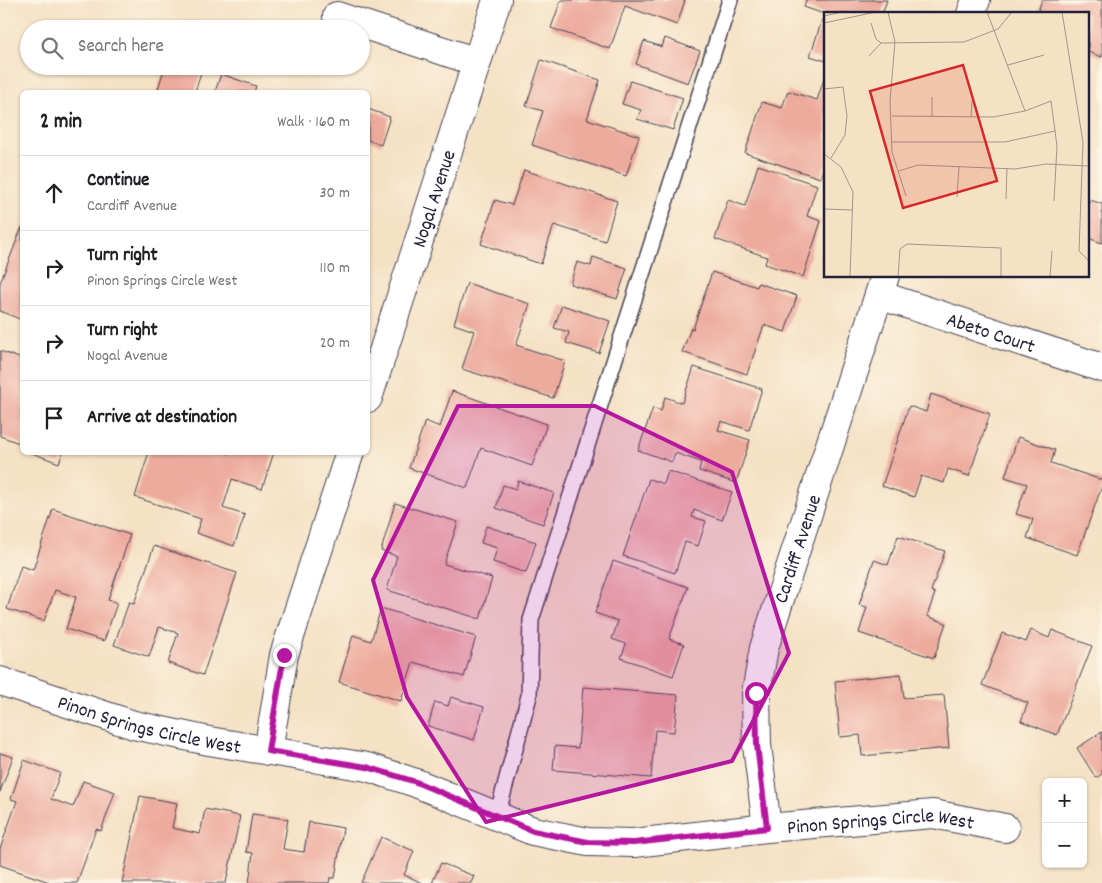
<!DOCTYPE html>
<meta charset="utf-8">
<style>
:root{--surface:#fff;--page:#f2f2f2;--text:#202124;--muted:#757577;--line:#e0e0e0}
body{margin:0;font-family:Dekko,sans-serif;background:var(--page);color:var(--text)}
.controls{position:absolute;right:15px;bottom:15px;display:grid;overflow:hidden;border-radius:8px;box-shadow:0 1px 4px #0004}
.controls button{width:45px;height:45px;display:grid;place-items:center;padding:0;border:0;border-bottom:1px solid var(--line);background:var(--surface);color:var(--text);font:25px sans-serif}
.stop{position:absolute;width:15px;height:15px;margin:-11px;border:4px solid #b5179e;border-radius:50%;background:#fff}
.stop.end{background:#b5179e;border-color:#fff;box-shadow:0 1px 5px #0008}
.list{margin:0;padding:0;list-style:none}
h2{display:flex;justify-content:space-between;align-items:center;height:65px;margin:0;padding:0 20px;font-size:21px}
h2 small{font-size:16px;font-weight:400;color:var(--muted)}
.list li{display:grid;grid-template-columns:32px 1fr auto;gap:15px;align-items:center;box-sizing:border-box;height:75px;padding:0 20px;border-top:1px solid var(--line)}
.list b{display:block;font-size:19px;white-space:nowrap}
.list p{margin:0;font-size:16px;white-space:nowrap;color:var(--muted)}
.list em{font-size:16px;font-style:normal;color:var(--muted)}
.icon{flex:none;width:28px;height:28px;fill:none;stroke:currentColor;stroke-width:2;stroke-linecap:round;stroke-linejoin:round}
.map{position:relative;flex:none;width:1102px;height:883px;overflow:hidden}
.search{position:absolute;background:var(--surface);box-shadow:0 1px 4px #0004;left:20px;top:20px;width:350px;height:55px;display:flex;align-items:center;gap:12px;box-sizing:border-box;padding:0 18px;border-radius:28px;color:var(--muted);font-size:19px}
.panel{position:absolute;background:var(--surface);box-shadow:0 1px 4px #0004;left:20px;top:90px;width:350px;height:365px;border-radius:8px}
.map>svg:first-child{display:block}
.building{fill:#edab9e}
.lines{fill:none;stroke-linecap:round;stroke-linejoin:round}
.lane-casing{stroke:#423f50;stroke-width:18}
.street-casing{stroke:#423f50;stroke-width:30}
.lane{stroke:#fff;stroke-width:15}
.street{stroke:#fff;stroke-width:28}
.route{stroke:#b5179e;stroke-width:6}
.marked{fill:#b5179e;fill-opacity:0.2;stroke:#b5179e;stroke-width:4;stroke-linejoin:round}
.labels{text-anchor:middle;stroke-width:4;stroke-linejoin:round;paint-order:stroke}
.street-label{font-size:20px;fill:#22223b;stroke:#fcf5e5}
.inset-road{fill:none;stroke:#a1958d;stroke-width:1}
.view{fill:#d62828;fill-opacity:0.15;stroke:#d62828;stroke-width:2.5}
.inset-edge{fill:none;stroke:#22223b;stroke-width:2.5}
</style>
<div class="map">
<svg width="1102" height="883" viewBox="0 0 1102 883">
<rect width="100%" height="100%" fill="#fcf5e5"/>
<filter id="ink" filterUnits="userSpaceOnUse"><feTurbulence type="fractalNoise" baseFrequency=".02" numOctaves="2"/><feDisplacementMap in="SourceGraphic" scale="10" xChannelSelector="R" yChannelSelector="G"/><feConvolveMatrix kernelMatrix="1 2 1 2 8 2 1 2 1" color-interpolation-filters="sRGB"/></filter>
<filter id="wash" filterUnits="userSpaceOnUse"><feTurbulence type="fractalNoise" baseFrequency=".0096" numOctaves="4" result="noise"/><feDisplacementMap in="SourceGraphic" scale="20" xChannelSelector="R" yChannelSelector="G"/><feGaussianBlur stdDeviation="1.12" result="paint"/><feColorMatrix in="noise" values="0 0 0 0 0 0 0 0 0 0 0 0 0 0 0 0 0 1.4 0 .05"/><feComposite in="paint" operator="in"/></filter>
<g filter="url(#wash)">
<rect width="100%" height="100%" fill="#f5e1c4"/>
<g id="blocks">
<!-- building -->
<path class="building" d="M 561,0 L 685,0 L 677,25 L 625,6 L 610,49 L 551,28 Z
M 806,0 L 887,0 L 882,14 L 826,14 L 826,61 L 810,56 L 824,14 L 804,7 Z
M 1042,0 L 1102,0 L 1102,57 L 1088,52 L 1088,14 L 1037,14 Z
M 665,38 L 700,51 L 688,83 L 636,64 L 644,41 L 662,47 Z
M 541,60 L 600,80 L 587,119 L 639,136 L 626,176 L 532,145 L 543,111 L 526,106 Z
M 165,66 L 195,66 L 202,69 L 195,92 L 157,92 Z
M 221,74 L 256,86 L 254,92 L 215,92 Z
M 824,79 L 826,80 L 826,162 L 820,178 L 745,153 L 762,102 L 782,108 L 788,91 L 817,100 Z
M 630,81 L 683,98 L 673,130 L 637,119 L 641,110 L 622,104 Z
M 368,109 L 390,117 L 381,145 L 368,140 Z
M 758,165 L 817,185 L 807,216 L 821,221 L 803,277 L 765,264 L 767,257 L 715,239 L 728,200 L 745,206 Z
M 524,170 L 617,201 L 605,241 L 554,225 L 541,264 L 481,244 L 495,200 L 512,205 Z
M 1090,200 L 1102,204 L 1102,243 L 1088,238 L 1088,206 Z
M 22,227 L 22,320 L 0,311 L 0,283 Z
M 593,257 L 627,268 L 617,299 L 570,284 L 577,262 L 591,266 Z
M 712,272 L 757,287 L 758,283 L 797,296 L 785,332 L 764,325 L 747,374 L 682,352 L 691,328 L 693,329 Z
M 467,283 L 530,304 L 516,345 L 565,361 L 553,398 L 462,369 L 474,331 L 454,324 Z
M 562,305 L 610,321 L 599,353 L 566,343 L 569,332 L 554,328 Z
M 0,351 L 22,359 L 22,444 L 0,436 Z
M 694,367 L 762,389 L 749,430 L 721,421 L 718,430 L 750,440 L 736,483 L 699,471 L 701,462 L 675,453 L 672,462 L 638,450 L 653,408 L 661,411 L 665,397 L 682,403 Z
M 452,391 L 547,424 L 532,466 L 481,448 L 467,488 L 409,468 L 425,421 L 440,427 Z
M 931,394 L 990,414 L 969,476 L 948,469 L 944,483 L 921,476 L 914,497 L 882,486 L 909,406 L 926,412 Z
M 1018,437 L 1055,450 L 1051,463 L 1102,480 L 1102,486 L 1077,555 L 1027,538 L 1033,519 L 1016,514 L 1027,484 L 1005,477 Z
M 29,452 L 63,452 L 59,463 Z
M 149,452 L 224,452 L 229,454 L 229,452 L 274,452 L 262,489 L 232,479 L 223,508 L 245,515 L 234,546 L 196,533 L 201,519 L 135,497 Z
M 668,471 L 732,492 L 722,520 L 694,510 L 692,517 L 706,521 L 698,546 L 685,542 L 675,573 L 623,556 L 649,479 L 664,484 Z
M 518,481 L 554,493 L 543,524 L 496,508 L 503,485 L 516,489 Z
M 395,503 L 458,522 L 444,564 L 492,578 L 480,619 L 387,590 L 397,556 L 381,551 Z
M 53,509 L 130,535 L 108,600 L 117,603 L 104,641 L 66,629 L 76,597 L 55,590 L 44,621 L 7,609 L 21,566 L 33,570 Z
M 486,526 L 536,542 L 526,573 L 493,562 L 497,548 L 481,543 Z
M 898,536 L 945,551 L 931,591 L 935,593 L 927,616 L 946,623 L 934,658 L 859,633 L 867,607 L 859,605 L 874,560 L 888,565 Z
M 154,546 L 237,573 L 203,675 L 168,663 L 178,633 L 159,627 L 149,657 L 114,645 L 129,602 L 134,604 Z
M 613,561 L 688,587 L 669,639 L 684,644 L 673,676 L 621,658 L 626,644 L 612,639 L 618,621 L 595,613 Z
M 381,608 L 476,637 L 464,677 L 413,662 L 401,701 L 339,682 L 353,635 L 371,641 Z
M 1031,630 L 1049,638 L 1052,630 L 1092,646 L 1057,735 L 1021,721 L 1028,703 L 982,685 L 1002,633 L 1026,642 Z
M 901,674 L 904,698 L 944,695 L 949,748 L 862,756 L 860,735 L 840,737 L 835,681 Z
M 583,687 L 678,695 L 674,732 L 655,730 L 651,778 L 553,770 L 555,746 L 578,748 Z
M 451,697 L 484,707 L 474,740 L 428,726 L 435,702 L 448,706 Z
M 1102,732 L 1102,774 L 1096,778 L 1077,748 Z
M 0,753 L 13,757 L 0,792 Z
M 24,760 L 60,773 L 51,799 L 73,807 L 83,781 L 115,792 L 101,831 L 96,829 L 77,883 L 52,883 L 0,865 L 0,849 L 17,801 L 11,799 Z
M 140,796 L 177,803 L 172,828 L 200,834 L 205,809 L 240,816 L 226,883 L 122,883 Z
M 252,814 L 288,819 L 283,849 L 304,852 L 309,822 L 343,828 L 335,878 L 330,878 L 329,883 L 249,883 L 253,853 L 246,852 Z
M 381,837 L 414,851 L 404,875 L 423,883 L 361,883 Z
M 441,863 L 474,876 L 471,883 L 432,883 Z"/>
</g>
</g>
<g filter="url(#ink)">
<use href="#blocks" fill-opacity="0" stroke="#423f50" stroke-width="1"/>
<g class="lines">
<!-- lane casing -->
<g class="lane-casing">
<path id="lane" d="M 497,816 L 529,696 L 531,620 L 730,0"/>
</g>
<!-- street casing -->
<g class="street-casing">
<g id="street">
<path d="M 971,14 L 976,0"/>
<path d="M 337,16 L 477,62"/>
<path id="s1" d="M 879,295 L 1102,368"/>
<path id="s2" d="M 368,398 L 497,0"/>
<path id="s3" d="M 0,681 L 134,725 L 209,741 L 367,767 L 416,783 L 533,831 L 588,842 L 634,843 L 767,828 L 933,814 L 1005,828"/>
<path d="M 268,751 L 284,655 L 350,452"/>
<path id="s4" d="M 767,828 L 757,745 L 756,693 L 764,648 L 885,276"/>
</g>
</g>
<!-- lane -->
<use href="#lane" class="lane"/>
<!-- street -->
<use href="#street" class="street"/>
</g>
</g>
<g class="lines" filter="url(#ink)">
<!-- route -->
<path class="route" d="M 284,655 L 268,751 L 367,767 L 416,782 L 533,831 L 588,842 L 634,843 L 767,828 L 757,745 L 756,693"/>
</g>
<!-- marked area -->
<path class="marked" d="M 458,406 L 595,406 L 732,472 L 789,653 L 732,761 L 486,822 L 407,697 L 373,580 Z"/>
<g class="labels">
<!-- street labels -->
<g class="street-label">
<text dy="7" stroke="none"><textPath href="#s2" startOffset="210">Nogal Avenue</textPath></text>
<text dy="7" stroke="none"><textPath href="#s1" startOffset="118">Abeto Court</textPath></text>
<text dy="7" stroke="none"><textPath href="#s4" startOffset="286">Cardiff Avenue</textPath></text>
<text dy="7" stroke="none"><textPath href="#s3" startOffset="156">Pinon Springs Circle West</textPath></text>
<text dy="7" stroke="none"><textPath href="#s3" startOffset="906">Pinon Springs Circle West</textPath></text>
</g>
</g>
<!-- overview -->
<g transform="translate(824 12)">
<rect width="265" height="265" fill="#f5e1c4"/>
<path class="inset-road" d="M 64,0 L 71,30 L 66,89 L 68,140 L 82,184M 163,0 L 201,99M 238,0 L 259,130 L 255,239 L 265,249M 0,4 L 18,0M 0,11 L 52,0M 47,11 L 52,27 L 57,31M 45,44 L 57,31 L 140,30 L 174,17 L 188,0M 184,53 L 220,43M 0,77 L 19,75 L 23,104 L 21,123 L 7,146M 68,104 L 169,105 L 201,99 L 227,89 L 233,134 L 230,189M 108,104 L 108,85M 147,105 L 148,89M 68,130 L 181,130 L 231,119M 0,142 L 17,155 L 29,180 L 26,265M 75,159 L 94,153 L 191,157 L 222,152 L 265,154M 133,185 L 135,155M 182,187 L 183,156M 0,197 L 29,198M 74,265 L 76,237 L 83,232 L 177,236 L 177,265M 226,265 L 228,239"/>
<path class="view" d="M 139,53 L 173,169 L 79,196 L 46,79 Z"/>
<rect width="265" height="265" class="inset-edge"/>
</g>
</svg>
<div class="controls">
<button>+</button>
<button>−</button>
</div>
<div class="stop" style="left:756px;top:693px"></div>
<div class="stop end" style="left:284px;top:655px"></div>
<div class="search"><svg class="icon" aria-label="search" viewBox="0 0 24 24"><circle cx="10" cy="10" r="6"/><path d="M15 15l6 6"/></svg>Search here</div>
<section class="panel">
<h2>2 min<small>Walk · 160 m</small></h2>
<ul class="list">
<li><svg class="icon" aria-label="ahead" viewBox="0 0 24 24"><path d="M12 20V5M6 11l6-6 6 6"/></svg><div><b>Continue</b><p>Cardiff Avenue</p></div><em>30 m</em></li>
<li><svg class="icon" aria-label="right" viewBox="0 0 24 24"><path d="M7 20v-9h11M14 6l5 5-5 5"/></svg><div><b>Turn right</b><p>Pinon Springs Circle West</p></div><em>110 m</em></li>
<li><svg class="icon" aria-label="right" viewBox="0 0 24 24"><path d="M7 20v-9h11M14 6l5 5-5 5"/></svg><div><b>Turn right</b><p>Nogal Avenue</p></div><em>20 m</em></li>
<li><svg class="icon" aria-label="arrive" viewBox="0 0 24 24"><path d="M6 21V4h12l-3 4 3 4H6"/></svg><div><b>Arrive at destination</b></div></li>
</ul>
</section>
</div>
